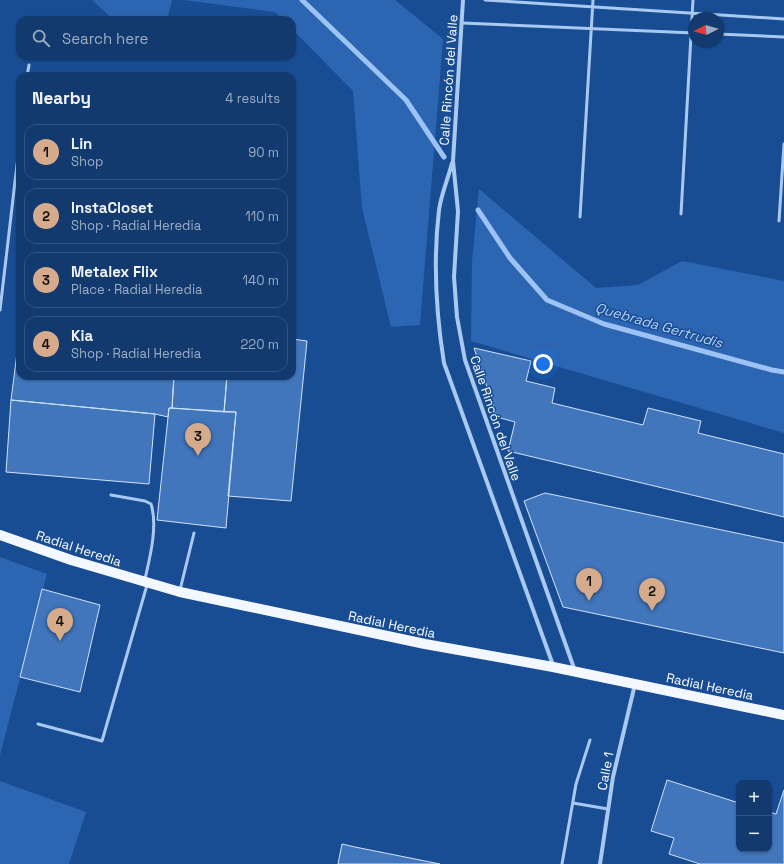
<!DOCTYPE html>
<meta charset="utf-8">
<style>
:root{--surface:#123a6f;--page:#1b4174;--text:#f1f3f6;--muted:#9cadc3;--line:#315482;--accent:#d6ab8b}
body{margin:0;font-family:"Space Grotesk",sans-serif;background:var(--page);color:var(--text)}
.controls{position:absolute;right:12px;bottom:12px;display:grid;overflow:hidden;border-radius:8px;box-shadow:0 1px 3px #0004}
.controls button{width:36px;height:36px;display:grid;place-items:center;padding:0;border:0;border-bottom:1px solid var(--line);background:var(--surface);color:var(--text);font:20px sans-serif}
.compass{position:absolute;left:688px;top:12px;width:36px;height:36px;border-radius:50%;background:var(--surface);box-shadow:0 1px 3px #0004;rotate:264deg}
.you{position:absolute;left:543px;top:364px;width:14px;height:14px;margin:-10px;border:3px solid #fff;border-radius:50%;background:#1a73e8;box-shadow:0 0 0 6px #1a73e833}
.badge{display:grid;place-items:center;width:26px;height:26px;border-radius:50%;background:var(--accent);color:#111;font-size:13px;font-weight:700}
.pin{position:absolute;translate:-50% -33px;filter:drop-shadow(0 1px 2px #0008)}
.pin::after{content:'';position:absolute;top:21px;width:14px;height:12px;background:inherit;clip-path:polygon(0 0,100% 0,50% 100%)}
.list{margin:0;padding:0;list-style:none}
h2{display:flex;justify-content:space-between;align-items:center;height:52px;margin:0;padding:0 16px;font-size:17px}
h2 small{font-size:13px;font-weight:400;color:var(--muted)}
.list li{display:grid;grid-template-columns:26px 1fr auto;gap:12px;align-items:center;box-sizing:border-box;height:56px;margin:0 8px 8px;padding:0 8px;border:1px solid var(--line);border-radius:12px}
.list b{display:block;font-size:15px;white-space:nowrap}
.list p{margin:0;font-size:13px;white-space:nowrap;color:var(--muted)}
.list em{font-size:13px;font-style:normal;color:var(--muted)}
.icon{flex:none;width:22px;height:22px;fill:none;stroke:currentColor;stroke-width:2;stroke-linecap:round;stroke-linejoin:round}
.map{position:relative;flex:none;width:784px;height:864px;overflow:hidden}
.search{position:absolute;background:var(--surface);box-shadow:0 1px 3px #0004;left:16px;top:16px;width:280px;height:44px;display:flex;align-items:center;gap:10px;box-sizing:border-box;padding:0 14px;border-radius:12px;color:var(--muted);font-size:15px}
.panel{position:absolute;background:var(--surface);box-shadow:0 1px 3px #0004;left:16px;top:72px;width:280px;height:308px;border-radius:12px}
.map>svg:first-child{display:block}
.green{fill:#2c66b3}
.lines{fill:none;stroke-linecap:round;stroke-linejoin:round}
.stream{stroke:#9cc3f3;stroke-width:5}
.building{fill:#4176bc;stroke:#d0e3fb}
.service{stroke:#aac9f0;stroke-width:3}
.minor{stroke:#aac9f0;stroke-width:4}
.primary{stroke:#f3f7ff;stroke-width:10}
.labels{text-anchor:middle;stroke-width:3;stroke-linejoin:round;paint-order:stroke}
.street-label{font-size:13px;fill:#fff;stroke:#184d94}
.water-label{font-size:14px;font-style:italic;fill:#b6d3f7;stroke:#184d94}
</style>
<div class="map">
<svg width="784" height="864" viewBox="0 0 784 864">
<rect width="100%" height="100%" fill="#184d94"/>
<!-- green -->
<path class="green" d="M 92,0 L 172,0 L 167,20 L 114,20 Z
M 184,0 L 395,0 L 443,39 L 420,325 L 391,327 L 362,208 L 353,91 L 292,29 L 292,20 L 284,20 L 275,12 Z
M 479,189 L 596,288 L 638,285 L 682,261 L 784,281 L 784,433 L 471,341 L 472,261 Z
M 0,557 L 47,574 L 0,755 Z
M 0,781 L 86,812 L 69,864 L 0,864 Z"/>
<g class="lines">
<!-- stream -->
<path class="stream" d="M 302,0 L 406,100 L 444,157
M 478,210 L 510,258 L 547,300 L 604,324 L 772,370 L 784,372"/>
</g>
<!-- building -->
<path class="building" d="M 292,339 L 307,341 L 291,501 L 228,496 L 236,412 L 224,412 L 227,376 L 292,376 Z
M 18,345 L 20,346 L 20,376 L 174,376 L 172,408 L 169,408 L 168,417 L 155,414 L 11,400 Z
M 474,348 L 531,361 L 526,381 L 555,388 L 552,403 L 643,425 L 648,408 L 701,421 L 698,433 L 784,454 L 784,517 L 508,451 L 515,422 L 497,417 Z
M 174,376 L 227,376 L 224,412 L 172,408 Z
M 11,400 L 155,414 L 149,484 L 6,472 Z
M 169,408 L 236,412 L 226,528 L 157,520 Z
M 545,493 L 784,543 L 784,653 L 563,607 L 524,501 Z
M 42,589 L 100,605 L 80,692 L 20,677 Z
M 667,780 L 739,803 L 739,849 L 769,849 L 769,812 L 776,814 L 784,790 L 784,864 L 700,864 L 669,854 L 674,838 L 651,831 Z
M 342,844 L 355,847 L 440,864 L 338,864 Z"/>
<g class="lines">
<!-- service -->
<path class="service" d="M 485,0 L 784,19
M 462,23 L 694,33
M 718,34 L 784,37
M 27,76 L 29,65
M 681,214 L 693,0
M 580,217 L 593,0
M 779,221 L 784,144
M 0,310 L 20,139
M 111,495 L 145,501 L 151,504 C 158,526 150,557 145,579
M 180,590 L 194,533
M 38,724 L 102,741 L 147,585
M 573,803 L 608,809
M 562,864 L 576,784 L 590,740"/>
<!-- minor -->
<path class="minor" d="M 463,0 L 453,161 L 458,211 L 454,277 L 457,317 L 465,360 L 575,671
M 452,163 C 448,179 441,195 439,210 C 433,261 436,313 444,363 L 553,665
M 600,864 L 613,777 L 635,684"/>
<!-- primary -->
<path class="primary" d="M 0,535 L 71,560 L 180,592 L 425,644 L 553,667 L 784,715"/>
</g>
<g class="labels">
<!-- street labels -->
<g class="street-label">
<text transform="translate(448 80) rotate(-86)" y="5">Calle Rincón del Valle</text>
<text transform="translate(496 418) rotate(71)" y="5">Calle Rincón del Valle</text>
<text transform="translate(79 548) rotate(18)" y="5">Radial Heredia</text>
<text transform="translate(392 624) rotate(12)" y="5">Radial Heredia</text>
<text transform="translate(710 686) rotate(12)" y="5">Radial Heredia</text>
<text transform="translate(605 771) rotate(-79)" y="5">Calle 1</text>
</g>
<!-- water labels -->
<g class="water-label">
<text transform="translate(659 325) rotate(16)" y="5">Quebrada Gertrudis</text>
</g>
</g>
</svg>
<div class="controls">
<button>+</button>
<button>−</button>
</div>
<svg class="compass" viewBox="-18 -18 36 36"><path d="M0-13l5 13h-10z" fill="#e53935"/><path d="M0 13l5-13h-10z" fill="#9cadc3"/></svg>
<div class="you"></div>
<div class="pin badge" style="left:589px;top:601px">1</div>
<div class="pin badge" style="left:652px;top:611px">2</div>
<div class="pin badge" style="left:198px;top:456px">3</div>
<div class="pin badge" style="left:60px;top:641px">4</div>
<div class="search"><svg class="icon" aria-label="search" viewBox="0 0 24 24"><circle cx="10" cy="10" r="6"/><path d="M15 15l6 6"/></svg>Search here</div>
<section class="panel">
<h2>Nearby<small>4 results</small></h2>
<ul class="list">
<li><span class="badge">1</span><div><b>Lin</b><p>Shop</p></div><em>90 m</em></li>
<li><span class="badge">2</span><div><b>InstaCloset</b><p>Shop · Radial Heredia</p></div><em>110 m</em></li>
<li><span class="badge">3</span><div><b>Metalex Flix</b><p>Place · Radial Heredia</p></div><em>140 m</em></li>
<li><span class="badge">4</span><div><b>Kia</b><p>Shop · Radial Heredia</p></div><em>220 m</em></li>
</ul>
</section>
</div>
